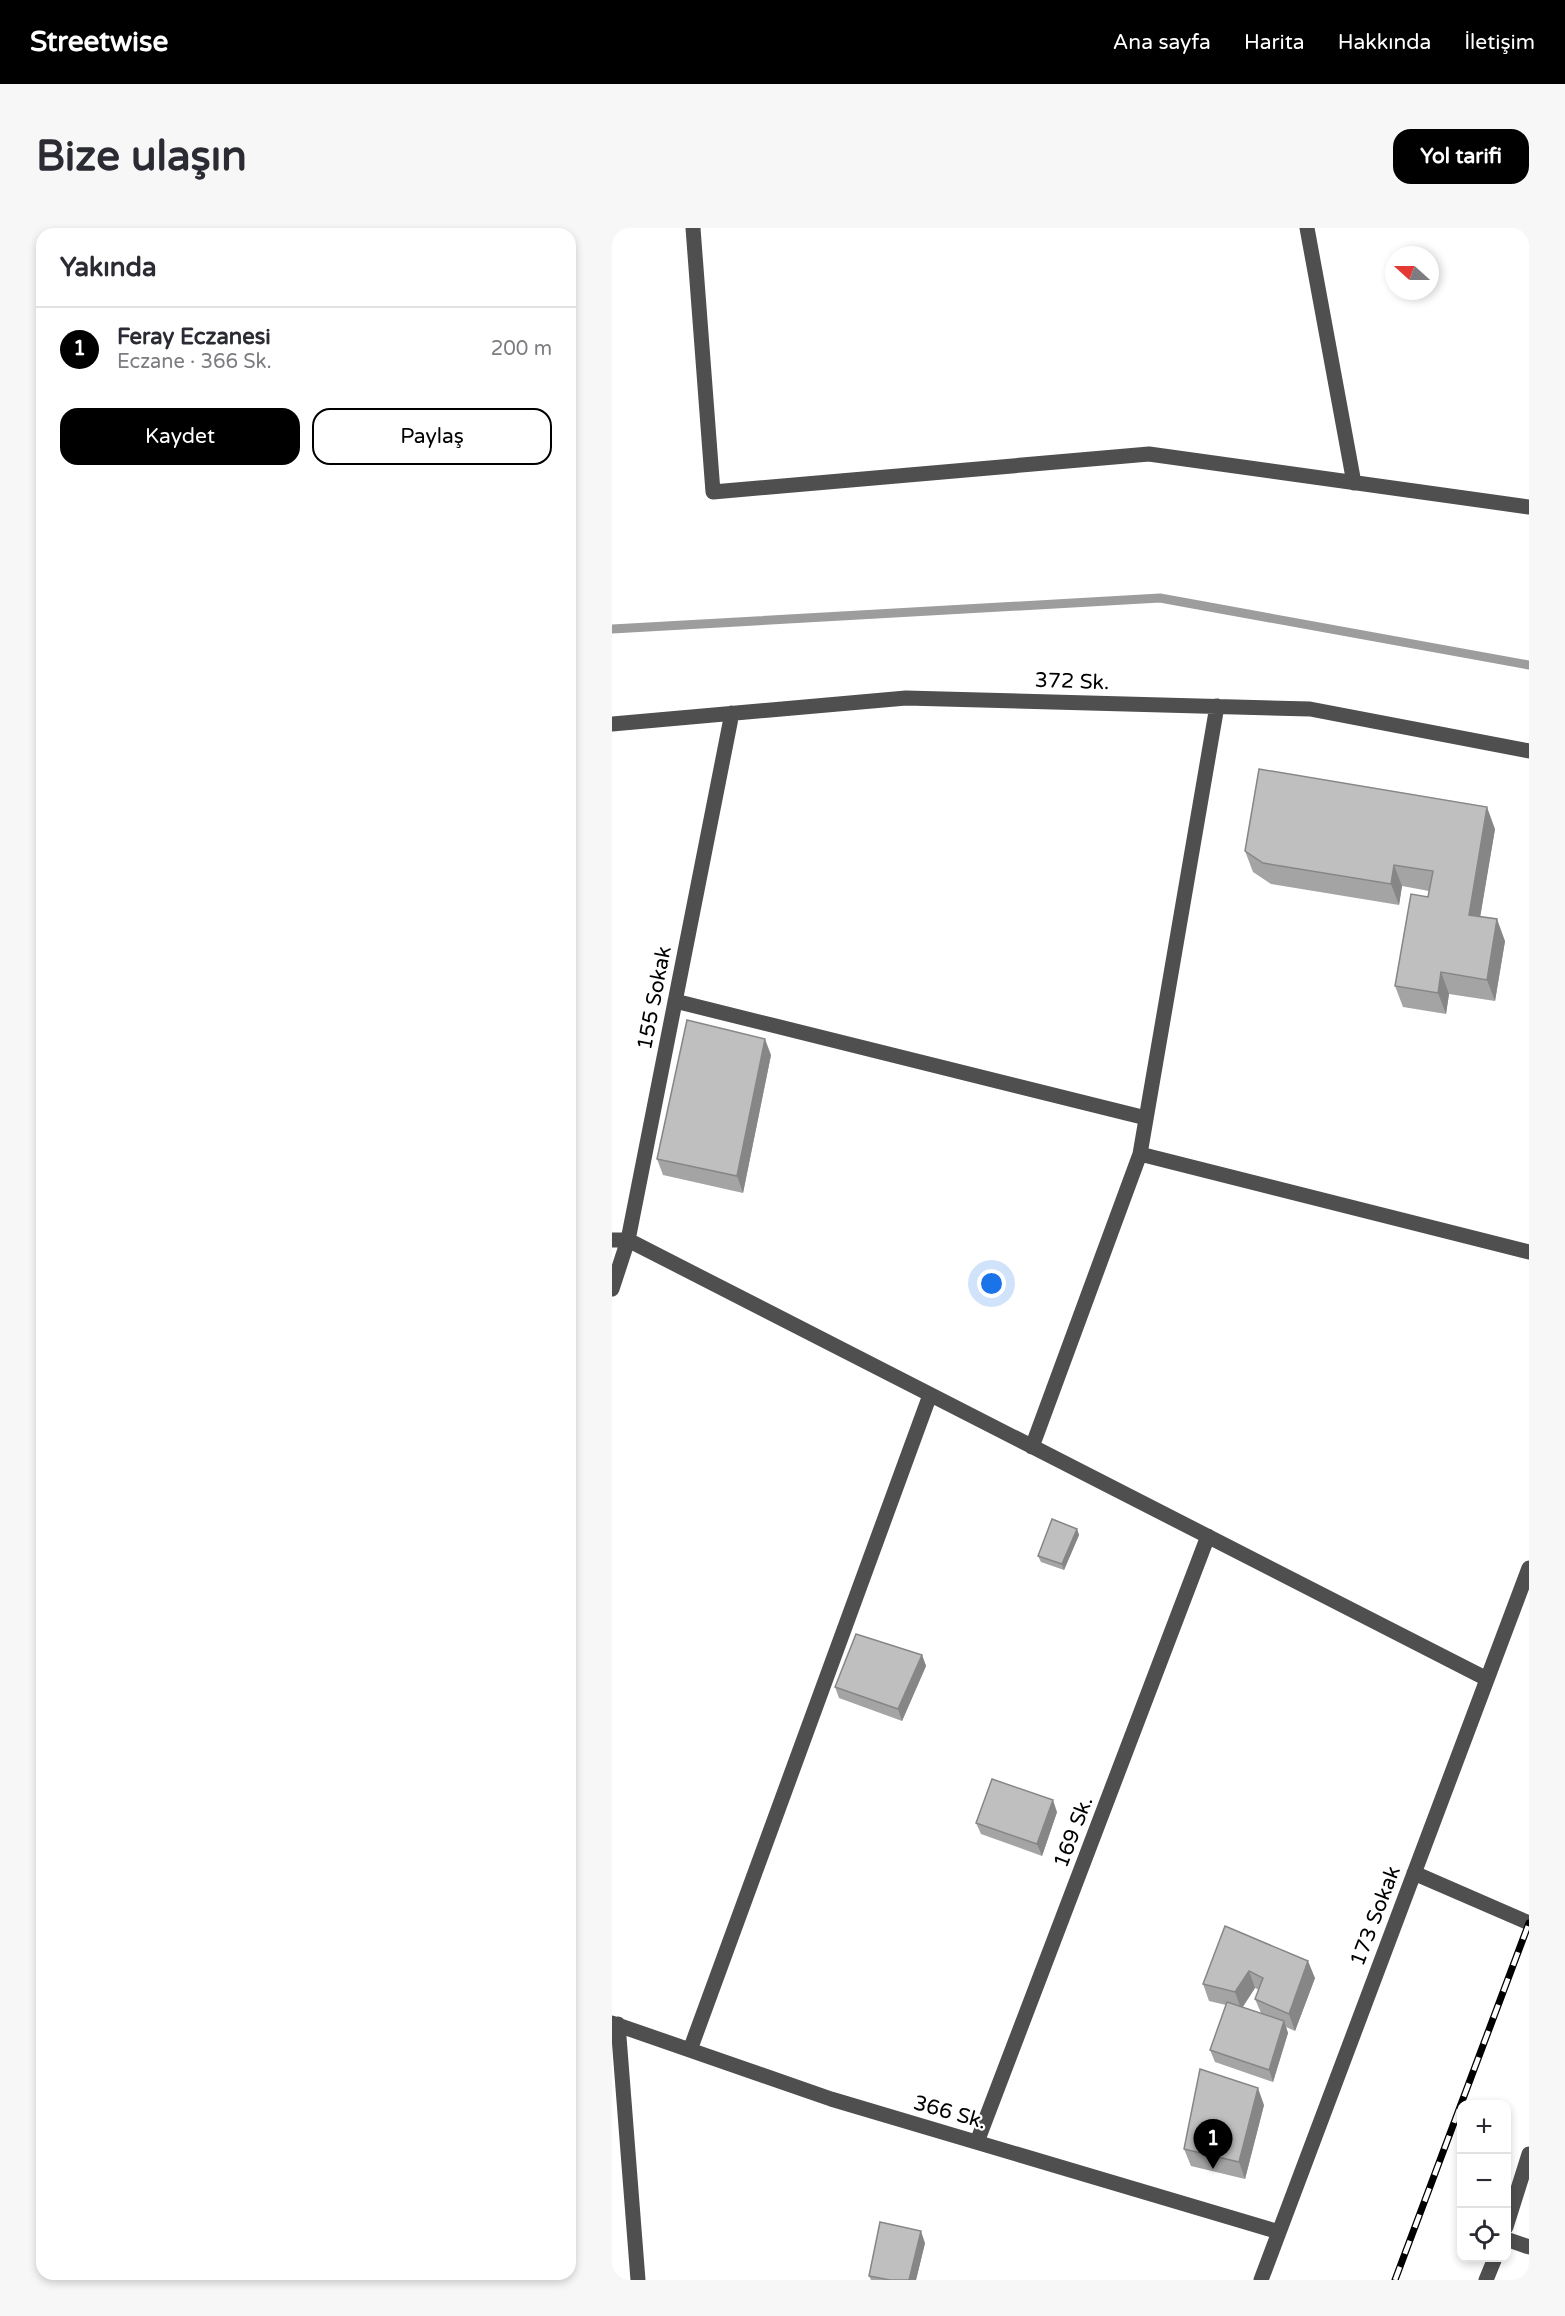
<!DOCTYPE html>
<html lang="tr">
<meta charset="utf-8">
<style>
:root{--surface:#fff;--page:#f7f7f7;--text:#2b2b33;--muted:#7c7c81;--line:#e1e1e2;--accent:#000}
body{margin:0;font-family:"Varela Round",sans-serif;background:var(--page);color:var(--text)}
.controls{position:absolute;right:18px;bottom:18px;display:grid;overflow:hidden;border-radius:12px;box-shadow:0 3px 9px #0003}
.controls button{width:54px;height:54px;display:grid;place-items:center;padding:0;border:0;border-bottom:2px solid var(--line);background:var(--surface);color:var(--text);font:30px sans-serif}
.compass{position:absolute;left:773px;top:18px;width:54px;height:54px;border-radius:50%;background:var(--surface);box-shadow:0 3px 9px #0003;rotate:291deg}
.you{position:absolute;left:380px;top:1056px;width:21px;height:21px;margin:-15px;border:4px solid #fff;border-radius:50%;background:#1a73e8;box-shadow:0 0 0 9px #1a73e833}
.badge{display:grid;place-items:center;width:39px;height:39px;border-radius:50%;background:var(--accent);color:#fff;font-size:20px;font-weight:700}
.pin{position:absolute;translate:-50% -50px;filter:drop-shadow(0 2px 3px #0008)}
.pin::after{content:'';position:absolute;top:32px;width:21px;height:18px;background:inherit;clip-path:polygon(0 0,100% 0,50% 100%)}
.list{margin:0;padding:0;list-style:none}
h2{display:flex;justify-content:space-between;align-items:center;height:78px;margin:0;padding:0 24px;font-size:26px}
h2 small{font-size:20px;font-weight:400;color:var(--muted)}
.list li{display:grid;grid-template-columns:39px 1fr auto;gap:18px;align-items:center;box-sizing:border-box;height:84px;padding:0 24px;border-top:2px solid var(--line)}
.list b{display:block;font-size:22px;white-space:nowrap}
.list p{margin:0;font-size:20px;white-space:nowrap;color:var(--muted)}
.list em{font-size:20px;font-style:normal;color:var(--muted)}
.actions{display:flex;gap:12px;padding:18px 24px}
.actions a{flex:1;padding:14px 0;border:2px solid var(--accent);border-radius:18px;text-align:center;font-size:21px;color:var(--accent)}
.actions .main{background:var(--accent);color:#fff}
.icon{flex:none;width:33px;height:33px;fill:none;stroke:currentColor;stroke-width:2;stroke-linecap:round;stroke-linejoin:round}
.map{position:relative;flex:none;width:917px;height:2052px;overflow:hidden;border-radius:18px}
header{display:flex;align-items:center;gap:36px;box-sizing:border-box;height:84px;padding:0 30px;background:var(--accent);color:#fff}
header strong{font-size:28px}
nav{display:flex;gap:33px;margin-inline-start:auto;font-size:21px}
.intro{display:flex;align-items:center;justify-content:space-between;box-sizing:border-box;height:144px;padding:0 36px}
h1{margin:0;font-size:42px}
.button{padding:15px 27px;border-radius:18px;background:var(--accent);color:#fff;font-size:21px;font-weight:700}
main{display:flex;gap:36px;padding:0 36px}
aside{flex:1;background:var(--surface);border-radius:18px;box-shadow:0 3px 9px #0003}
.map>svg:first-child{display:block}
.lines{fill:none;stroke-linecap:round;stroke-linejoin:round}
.stream{stroke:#9d9d9d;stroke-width:9}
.minor{stroke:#4f4f4f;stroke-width:15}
.rail-casing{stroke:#000;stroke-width:7}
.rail{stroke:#fff;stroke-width:4.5;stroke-dasharray:14;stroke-linecap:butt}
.wall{fill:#a4a4a4;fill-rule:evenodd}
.shaded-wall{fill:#868686}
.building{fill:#bfbfbf;stroke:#868686;stroke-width:1.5}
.labels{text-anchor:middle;stroke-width:4.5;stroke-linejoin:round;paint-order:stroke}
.street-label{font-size:21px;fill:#000;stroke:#fff}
</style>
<header>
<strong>Streetwise</strong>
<nav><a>Ana sayfa</a><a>Harita</a><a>Hakkında</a><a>İletişim</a></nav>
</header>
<div class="intro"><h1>Bize ulaşın</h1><a class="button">Yol tarifi</a></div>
<main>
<aside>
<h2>Yakında<small></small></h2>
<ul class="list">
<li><span class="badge">1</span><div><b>Feray Eczanesi</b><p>Eczane · 366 Sk.</p></div><em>200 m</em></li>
</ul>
<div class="actions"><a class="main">Kaydet</a><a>Paylaş</a></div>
</aside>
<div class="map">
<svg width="917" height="2052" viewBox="0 0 917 2052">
<rect width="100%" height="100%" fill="#fff"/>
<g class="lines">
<!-- stream -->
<path class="stream" d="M 0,401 L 548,370 L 917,437"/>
<!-- minor -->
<path class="minor" d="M 81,0 L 101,264 L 537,226 L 917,279
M 695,0 L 742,255
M 0,496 L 294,470 L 698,481 L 917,523
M 63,773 L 534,890
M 528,926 L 917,1024
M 0,1012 L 16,1012 L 875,1451
M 0,1061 L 16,1012 L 120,485
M 420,1219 L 528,926 L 605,478
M 802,1645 L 917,1695
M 0,1795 L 219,1871 L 667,2004
M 6,1796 L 26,2052
M 78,1822 L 318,1167
M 365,1914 L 596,1308
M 894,1999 L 917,1926
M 894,2011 L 917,2019
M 649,2052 L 917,1340
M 874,2052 L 883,2030"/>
<!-- rail casing -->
<g class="rail-casing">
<path id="rail" d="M 783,2052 L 917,1695"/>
</g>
<!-- rail -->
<use href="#rail" class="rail"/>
</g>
<!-- wall -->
<path class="wall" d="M 883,601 L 868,688 L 893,713 L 883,773 L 837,766 L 834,786 L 791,779 L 783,758 L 816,669 L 817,663 L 790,658 L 787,677 L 659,656 L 641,644 L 633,623 Z
M 159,827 L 131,965 L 51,947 L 45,931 Z
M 465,1301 L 467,1307 L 452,1342 L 429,1334 L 426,1328 Z
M 310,1427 L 314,1438 L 290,1493 L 227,1470 L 223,1459 Z
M 445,1584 L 430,1628 L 369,1606 L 364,1595 Z
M 613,1698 L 703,1750 L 683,1803 L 674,1799 L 676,1805 L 661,1854 L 603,1834 L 598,1822 L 614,1777 L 597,1773 L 591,1756 ZM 643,1760 L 647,1762 L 643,1771 L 649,1785 L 631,1779 Z
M 652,1877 L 633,1951 L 579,1938 L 572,1921 Z
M 313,2015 L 304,2052 L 259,2052 L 257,2048 Z"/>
<!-- shaded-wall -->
<path class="shaded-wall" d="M 875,579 L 883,601 L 865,708 L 857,687 Z
M 782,637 L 790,658 L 787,677 L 779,656 Z
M 885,691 L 893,713 L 883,773 L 875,752 Z
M 829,744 L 837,766 L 834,786 L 826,765 Z
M 153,811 L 159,827 L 131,965 L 125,948 Z
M 465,1301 L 467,1307 L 452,1342 L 450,1336 Z
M 310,1427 L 314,1438 L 290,1493 L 286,1481 Z
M 441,1572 L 445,1584 L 430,1628 L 425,1616 Z
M 696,1733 L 703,1750 L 683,1803 L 677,1786 Z
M 637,1743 L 643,1760 L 629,1781 L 623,1764 Z
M 672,1793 L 676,1805 L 661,1854 L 657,1842 Z
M 646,1860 L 652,1877 L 633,1951 L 627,1934 Z
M 309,2003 L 313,2015 L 304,2052 L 297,2052 Z"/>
<!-- building -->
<path class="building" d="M 647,541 L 875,579 L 857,687 L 885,691 L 875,752 L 829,744 L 826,765 L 783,758 L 799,666 L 816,669 L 821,643 L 782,637 L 779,656 L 651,635 L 633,623 Z
M 75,792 L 153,811 L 125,948 L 45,931 Z
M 440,1291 L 465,1301 L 450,1336 L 426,1328 Z
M 244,1406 L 310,1427 L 286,1481 L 223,1459 Z
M 380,1551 L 441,1572 L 425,1616 L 364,1595 Z
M 613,1698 L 696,1733 L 677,1786 L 643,1771 L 651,1750 L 637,1743 L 623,1764 L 591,1756 Z
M 615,1774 L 672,1793 L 657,1842 L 598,1822 Z
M 588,1841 L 646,1860 L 627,1934 L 572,1921 Z
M 268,1994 L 309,2003 L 297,2052 L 278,2052 L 257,2048 Z"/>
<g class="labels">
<!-- street labels -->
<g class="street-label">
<text transform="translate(460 453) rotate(2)" y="7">372 Sk.</text>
<text transform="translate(42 770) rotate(-79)" y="7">155 Sokak</text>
<text transform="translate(461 1604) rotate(-69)" y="7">169 Sk.</text>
<text transform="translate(763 1688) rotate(-69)" y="7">173 Sokak</text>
<text transform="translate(338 1884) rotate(16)" y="7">366 Sk.</text>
</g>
</g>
</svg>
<div class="controls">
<button>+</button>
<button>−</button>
<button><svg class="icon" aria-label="locate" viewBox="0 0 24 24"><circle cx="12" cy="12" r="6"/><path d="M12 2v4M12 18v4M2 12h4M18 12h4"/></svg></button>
</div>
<svg class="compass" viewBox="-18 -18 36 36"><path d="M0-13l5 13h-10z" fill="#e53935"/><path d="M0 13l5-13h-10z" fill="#7c7c81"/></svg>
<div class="you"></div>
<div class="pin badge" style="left:601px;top:1941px">1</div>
</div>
</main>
